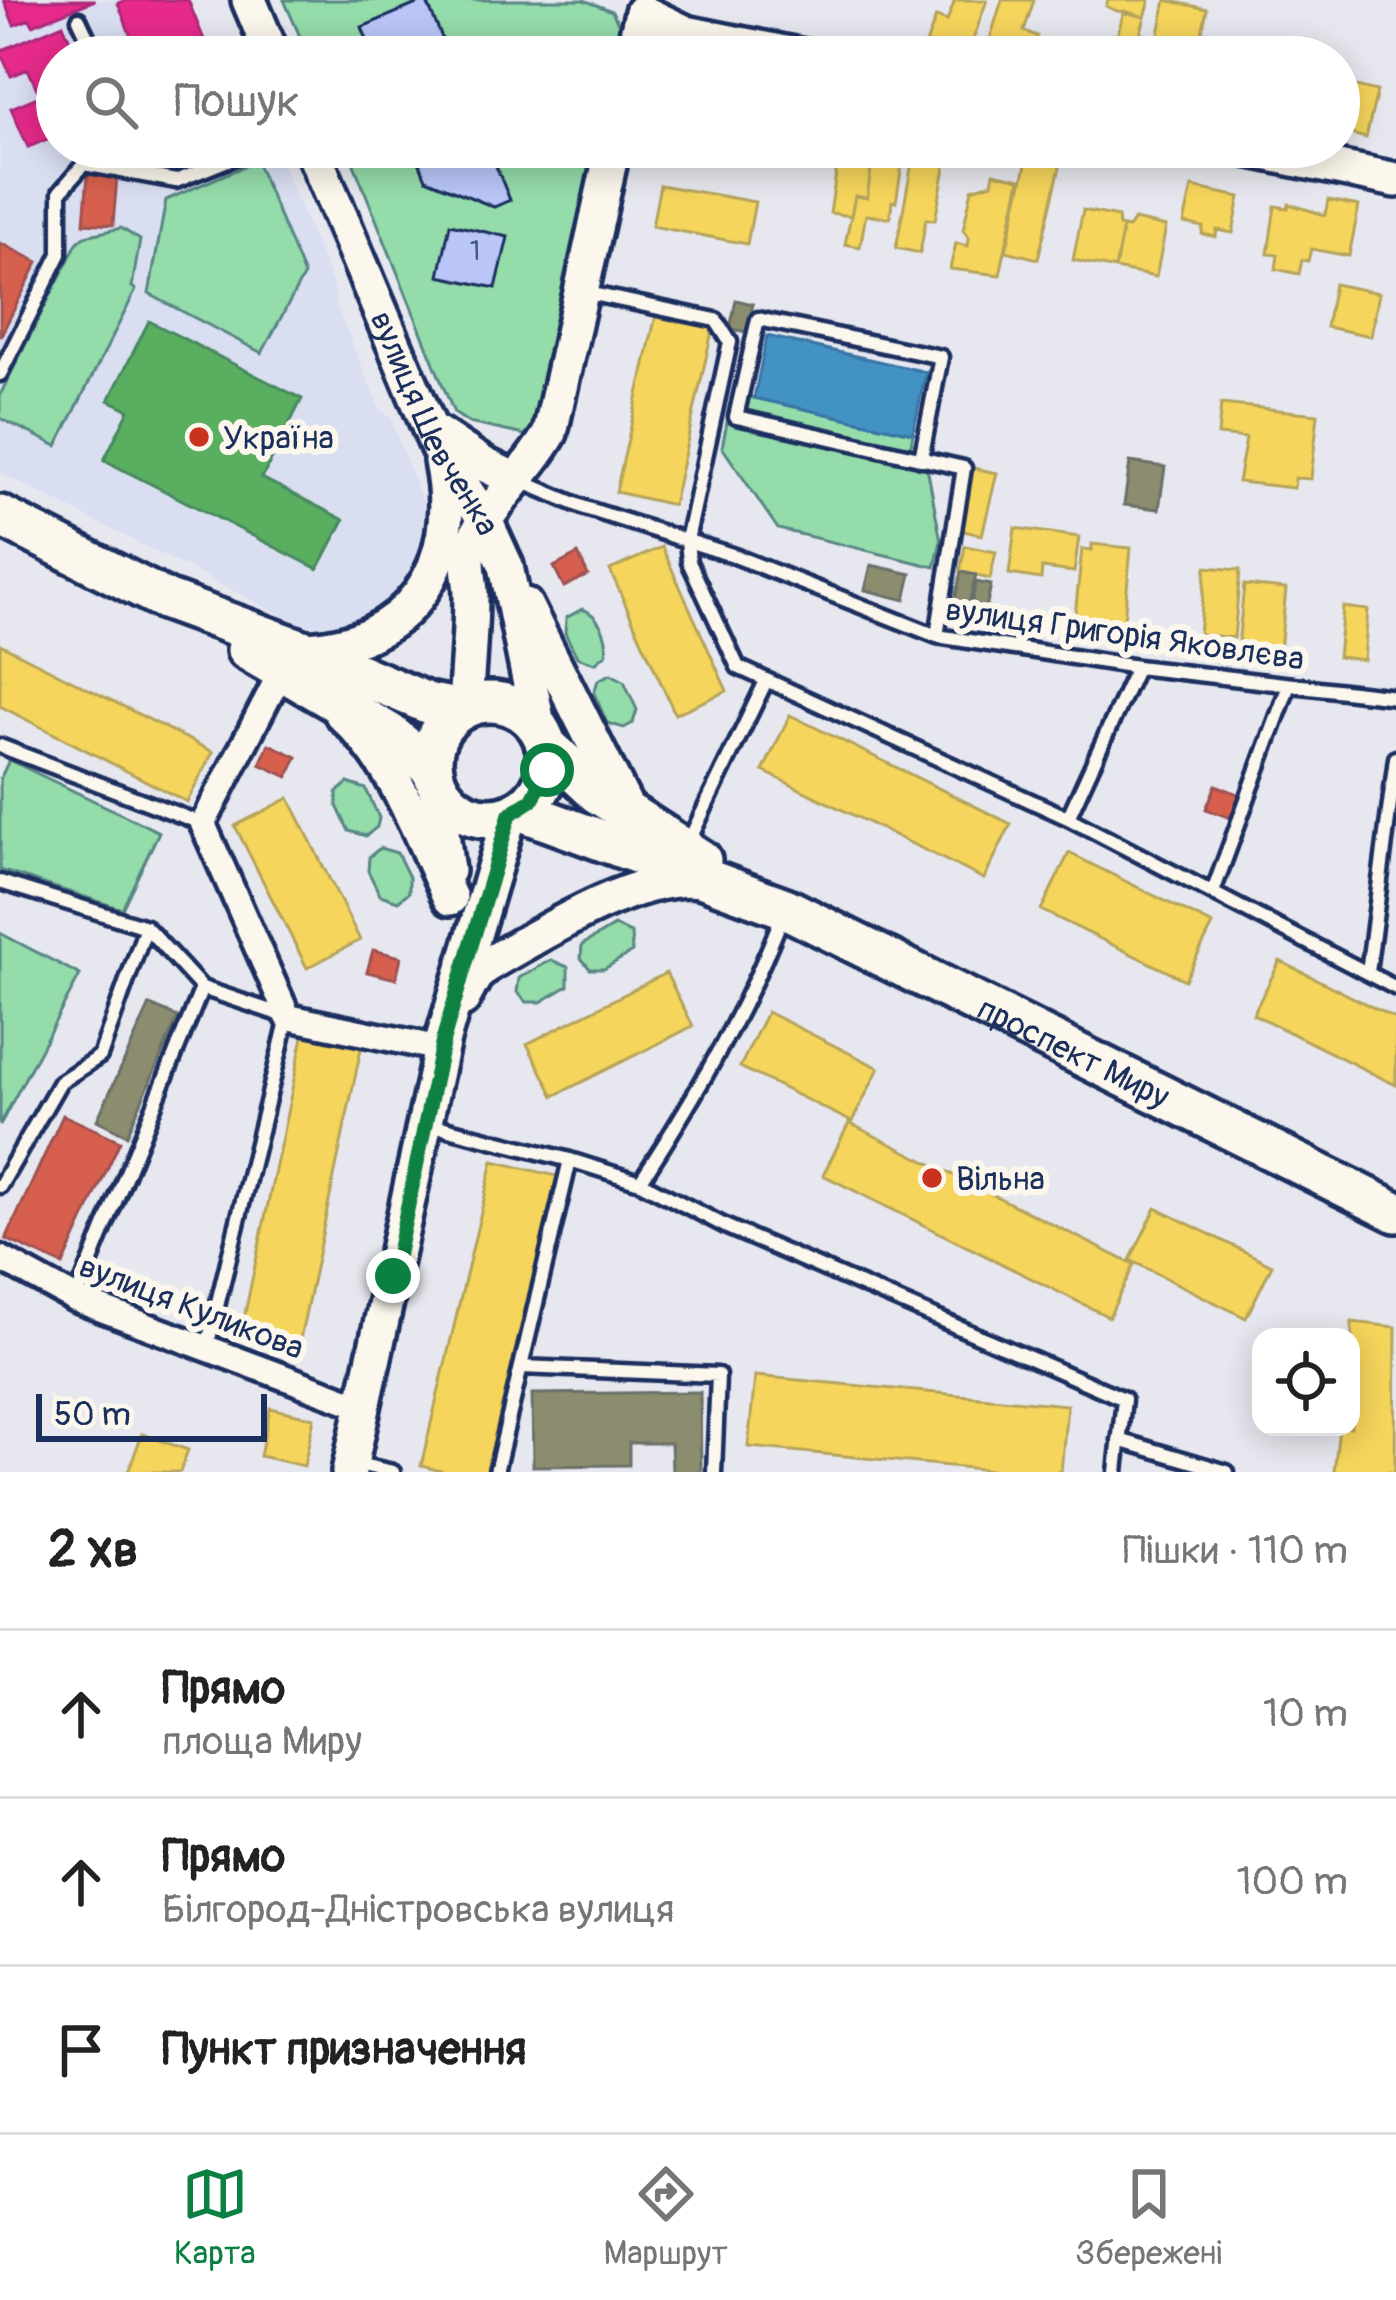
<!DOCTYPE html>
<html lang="uk">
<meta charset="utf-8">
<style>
:root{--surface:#fff;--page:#f6f6f6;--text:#222;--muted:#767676;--line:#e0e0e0;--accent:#0b8043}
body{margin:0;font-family:Pangolin,sans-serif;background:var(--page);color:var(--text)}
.controls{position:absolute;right:36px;bottom:36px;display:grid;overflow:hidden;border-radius:24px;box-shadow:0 6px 30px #0003}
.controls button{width:108px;height:108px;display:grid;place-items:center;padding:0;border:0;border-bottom:3px solid var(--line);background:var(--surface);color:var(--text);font:60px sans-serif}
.scale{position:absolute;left:36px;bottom:30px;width:231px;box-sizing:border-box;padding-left:12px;border:6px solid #1b2f5e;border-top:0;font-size:33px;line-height:42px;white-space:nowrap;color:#1b2f5e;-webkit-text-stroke:9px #fbf7ec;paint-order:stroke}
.stop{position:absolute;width:36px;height:36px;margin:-27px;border:9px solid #0b8043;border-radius:50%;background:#fff}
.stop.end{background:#0b8043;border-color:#fff;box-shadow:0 3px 12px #0008}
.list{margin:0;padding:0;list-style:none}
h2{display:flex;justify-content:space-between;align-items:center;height:156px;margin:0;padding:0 48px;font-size:51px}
h2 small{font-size:39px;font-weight:400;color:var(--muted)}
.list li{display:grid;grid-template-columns:78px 1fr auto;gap:36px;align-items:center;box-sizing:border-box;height:168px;padding:0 48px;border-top:3px solid var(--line)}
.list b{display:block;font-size:45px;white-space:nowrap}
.list p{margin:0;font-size:39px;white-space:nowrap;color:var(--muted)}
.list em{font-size:39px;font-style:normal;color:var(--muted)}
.icon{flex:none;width:66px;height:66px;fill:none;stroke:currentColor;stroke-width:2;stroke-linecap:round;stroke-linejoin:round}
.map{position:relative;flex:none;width:1396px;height:1472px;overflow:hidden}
.search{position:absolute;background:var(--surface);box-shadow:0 6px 30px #0003;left:36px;right:36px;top:36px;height:132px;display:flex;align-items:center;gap:30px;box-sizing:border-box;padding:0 42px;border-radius:66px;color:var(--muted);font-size:45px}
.sheet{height:660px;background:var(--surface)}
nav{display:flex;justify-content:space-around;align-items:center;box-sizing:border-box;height:168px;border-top:3px solid var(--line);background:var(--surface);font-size:33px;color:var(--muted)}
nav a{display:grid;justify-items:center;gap:6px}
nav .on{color:var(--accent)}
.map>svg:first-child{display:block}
.built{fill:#d9def1}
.green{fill:#94dcaa;stroke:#588684;stroke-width:3}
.homes{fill:#f6d55c;stroke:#b4a35d;stroke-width:3}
.shops{fill:#d6604d;stroke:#9e5152;stroke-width:3}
.schools{fill:#4393c3;stroke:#3775a5;stroke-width:3}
.health{fill:#e7298a;stroke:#aa2b7d;stroke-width:3}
.public{fill:#5aae61;stroke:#478860;stroke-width:3}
.industry{fill:#8c8c6e;stroke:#6a7069;stroke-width:3}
.building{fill:#b9c6f7;stroke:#1b2f5e;stroke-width:3}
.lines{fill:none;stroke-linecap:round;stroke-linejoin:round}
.lane-casing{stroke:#1b2f5e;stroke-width:21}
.street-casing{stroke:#1b2f5e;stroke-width:33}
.secondary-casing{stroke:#1b2f5e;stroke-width:42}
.primary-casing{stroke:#1b2f5e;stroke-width:48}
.lane{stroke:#fbf7ec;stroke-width:12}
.street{stroke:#fbf7ec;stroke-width:24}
.secondary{stroke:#fbf7ec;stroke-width:33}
.primary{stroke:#fbf7ec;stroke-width:39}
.route{stroke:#0b8043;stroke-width:15}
.poi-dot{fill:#c8321e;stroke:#fbf7ec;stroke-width:4.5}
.labels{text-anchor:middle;stroke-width:12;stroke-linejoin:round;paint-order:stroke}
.number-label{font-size:27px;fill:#425584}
.street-label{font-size:33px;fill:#1b2f5e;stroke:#fbf7ec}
.poi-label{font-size:33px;fill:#1b2f5e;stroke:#fbf7ec;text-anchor:start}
</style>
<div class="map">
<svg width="1396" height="1472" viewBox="0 0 1396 1472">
<rect width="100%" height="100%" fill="#e7e8ef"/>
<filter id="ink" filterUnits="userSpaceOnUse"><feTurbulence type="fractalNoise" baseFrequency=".00833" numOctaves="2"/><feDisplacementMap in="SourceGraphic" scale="24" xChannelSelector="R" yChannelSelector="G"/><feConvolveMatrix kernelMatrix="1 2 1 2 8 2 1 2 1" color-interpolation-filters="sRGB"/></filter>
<g filter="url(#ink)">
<!-- built -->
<path class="built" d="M 0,0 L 188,0 L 211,57 L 57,57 L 57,147 L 275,147 L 335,290 L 335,303 L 380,409 L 390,417 L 431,525 L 431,544 L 399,597 L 369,617 L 336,627 L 301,625 L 0,473 Z"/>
<!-- green -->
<path class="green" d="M 284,0 L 584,0 L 612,11 L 622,31 L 618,57 L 309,57 Z
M 347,147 L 599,147 L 534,432 L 529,436 L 469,423 L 454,413 Z
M 256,161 L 304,275 L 262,353 L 149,294 L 166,200 Z
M 121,228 L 140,240 L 132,287 L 136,290 L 57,446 L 0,418 L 0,395 L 77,243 L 85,236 Z
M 733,393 L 913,433 L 908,462 L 927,467 L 941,541 L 935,567 L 778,529 L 722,447 Z
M 582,609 C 599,614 609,637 606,654 L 595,663 L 577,657 L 565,633 L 566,618 Z
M 611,674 L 624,681 L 637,710 L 633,723 L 624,728 L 607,723 L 594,693 L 598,680 Z
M 9,760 L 159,832 L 122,909 L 0,870 L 0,779 Z
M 348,783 L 366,789 L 379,818 L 377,827 L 366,836 L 349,831 L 337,806 L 337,792 Z
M 380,848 L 397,853 L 409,877 L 409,892 L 398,901 L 380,895 L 368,871 L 369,857 Z
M 614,926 L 631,933 L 632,952 L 604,969 L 590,969 L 581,958 L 582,945 Z
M 0,933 L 80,975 L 0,1125 Z
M 551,960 L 568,967 L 568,986 L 541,1002 L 527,1002 L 517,992 L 519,978 Z"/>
<!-- homes -->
<path class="homes" d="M 955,0 L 987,0 L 967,57 L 926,44 L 936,17 L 947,21 Z
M 1002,0 L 1034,0 L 1024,31 L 1037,36 L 1031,57 L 985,55 Z
M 1108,0 L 1150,0 L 1145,17 L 1114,10 L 1106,6 Z
M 1166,0 L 1207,9 L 1197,57 L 1154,57 Z
M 1124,11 L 1145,17 L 1134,57 L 1111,57 Z
M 1347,84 L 1377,91 L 1366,138 L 1339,131 L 1339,89 L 1346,91 Z
M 840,147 L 874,147 L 867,198 L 855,196 L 851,216 L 830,213 Z
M 874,147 L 905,147 L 896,202 L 892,201 L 890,218 L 866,215 L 860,247 L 845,244 L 855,196 L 867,198 Z
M 915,147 L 949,147 L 935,220 L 926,219 L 920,253 L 896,248 Z
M 1028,156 L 1061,163 L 1038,259 L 1006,251 Z
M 994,173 L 1020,179 L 1000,275 L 950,269 L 956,243 L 968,246 L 969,238 L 963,230 L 972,189 L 992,183 Z
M 660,185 L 755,202 L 747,244 L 652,226 Z
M 1192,187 L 1240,197 L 1233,233 L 1217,230 L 1216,237 L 1202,234 L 1203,227 L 1184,223 Z
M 1328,200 L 1359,206 L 1349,256 L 1311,249 L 1308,261 L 1302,260 L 1299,274 L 1276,269 L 1278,255 L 1268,254 L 1275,206 L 1288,208 L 1289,204 L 1325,215 Z
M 1083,210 L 1118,217 L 1119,226 L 1123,227 L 1115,269 L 1073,260 Z
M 1134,220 L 1166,227 L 1156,277 L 1115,269 L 1123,227 L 1128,228 Z
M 1334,284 L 1379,293 L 1371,336 L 1326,327 Z
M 656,315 L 713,327 L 673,505 L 616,492 Z
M 1221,404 L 1318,414 L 1311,479 L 1295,478 L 1294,488 L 1238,482 L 1246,438 L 1218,435 Z
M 973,468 L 997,473 L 982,535 L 959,530 Z
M 1015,528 L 1079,537 L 1074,572 L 1042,568 L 1041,579 L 1009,574 Z
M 1092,544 L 1131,548 L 1122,640 L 1073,635 L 1082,549 L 1092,550 Z
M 965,546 L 996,552 L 990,579 L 960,572 Z
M 662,547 L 727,691 L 675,714 L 610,570 Z
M 1206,567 L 1240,570 L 1234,638 L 1199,634 Z
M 1244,585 L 1286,589 L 1280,651 L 1238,647 Z
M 1343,607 L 1368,610 L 1364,660 L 1338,657 Z
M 0,644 L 213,752 L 187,802 L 0,706 Z
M 790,715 L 1011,824 L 984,879 L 763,771 Z
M 289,798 L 360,940 L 307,968 L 235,826 Z
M 1069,853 L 1213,925 L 1185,980 L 1041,910 Z
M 1280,961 L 1396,1019 L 1396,1085 L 1253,1014 Z
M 666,973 L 693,1026 L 554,1096 L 527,1044 Z
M 767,1012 L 879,1068 L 852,1122 L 740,1067 Z
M 304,1032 L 362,1044 L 298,1349 L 240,1337 Z
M 849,1123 L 1134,1265 L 1109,1317 L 823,1175 Z
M 493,1161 L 557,1176 L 486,1472 L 445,1472 L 421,1466 Z
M 1156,1208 L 1272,1265 L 1246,1318 L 1130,1260 Z
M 1352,1322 L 1396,1327 L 1395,1472 L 1334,1472 L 1339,1427 L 1351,1427 Z
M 755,1376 L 1067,1405 L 1061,1472 L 1013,1472 L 748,1447 Z
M 270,1408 L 314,1418 L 304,1466 L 260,1456 Z
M 142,1434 L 188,1450 L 180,1472 L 128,1472 Z"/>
<!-- shops -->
<path class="shops" d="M 88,174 L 117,177 L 113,225 L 84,223 Z
M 0,243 L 38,262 L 0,337 Z
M 578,554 L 588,575 L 564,587 L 554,567 Z
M 269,744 L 297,757 L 288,777 L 260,764 Z
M 1216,785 L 1245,797 L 1236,820 L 1206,809 Z
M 373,950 L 401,957 L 396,979 L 367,972 Z
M 63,1115 L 120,1141 L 63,1265 L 6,1239 Z"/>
<!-- schools -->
<path class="schools" d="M 767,336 L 926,372 L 913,433 L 754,398 Z"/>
<!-- health -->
<path class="health" d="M 4,0 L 95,0 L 33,25 L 30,19 L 14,25 Z
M 126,0 L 188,0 L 211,57 L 139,57 L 118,3 Z
M 63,24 L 77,57 L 57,57 L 57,136 L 28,147 L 11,108 L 40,96 L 28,69 L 11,76 L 0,51 Z"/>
<!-- public -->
<path class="public" d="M 149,321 L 302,399 L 262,478 L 344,520 L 318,569 L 104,460 L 129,410 L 109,400 Z"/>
<!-- industry -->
<path class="industry" d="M 736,300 L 753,304 L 747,332 L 730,329 Z
M 1130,462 L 1165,467 L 1159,509 L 1124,505 Z
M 871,565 L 911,574 L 905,600 L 865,590 Z
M 961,572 L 976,575 L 969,604 L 955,600 Z
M 976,582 L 991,585 L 985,613 L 970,610 Z
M 150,1005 L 178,1017 L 127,1135 L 97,1120 Z
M 700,1392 L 701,1472 L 672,1472 L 671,1443 L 629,1443 L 629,1465 L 533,1466 L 532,1394 Z"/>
<!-- building -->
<path class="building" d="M 426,0 L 450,57 L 374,57 L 362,27 Z
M 413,147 L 488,147 L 510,200 L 494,207 L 426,179 Z
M 450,224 L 508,237 L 496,288 L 439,276 Z"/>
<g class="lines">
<!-- lane casing -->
<g class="lane-casing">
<path id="lane" d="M 79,19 L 97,57
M 139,172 L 140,147
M 583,292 L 716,320 L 730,342 L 687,540 L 689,562 L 738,667 L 1068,818 L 1396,988
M 0,374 L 60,254 L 60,192 L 84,164 L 176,181 L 260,147
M 921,459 L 941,357 L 758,319 L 736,417 L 755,421 L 964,468 L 937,636
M 521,481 L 585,508 L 732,555 L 937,636 L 1137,667 L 1396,697
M 0,746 L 203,824
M 1068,818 L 1137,667
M 686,847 L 766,681
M 0,882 L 146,927 L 202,988 L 288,1017 L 207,1347
M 1213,892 L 1289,685
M 1368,972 L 1396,758
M 429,1124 L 570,1160 L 496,1472
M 570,1160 L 640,1182 L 727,1227 L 1124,1399 L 1116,1472
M 640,1182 C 696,1096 746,1010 783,914
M 0,1186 L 60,1082 L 100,1056 L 146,927
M 76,1298 L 202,988
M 521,1367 L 718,1375 L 714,1472
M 1119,1440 L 1227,1472
M 353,1463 L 393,1472"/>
</g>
<!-- street casing -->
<g class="street-casing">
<path id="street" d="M 282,670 L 203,824 L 288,1017 L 441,1049
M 0,1258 L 75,1299 L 364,1407"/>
</g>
<!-- secondary casing -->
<g class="secondary-casing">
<g id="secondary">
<path d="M 249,0 L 273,57"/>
<path d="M 632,57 L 642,12 L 686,33 L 804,57"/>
<path id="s1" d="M 311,147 L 438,448 L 485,520 L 506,566 L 539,729"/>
<path d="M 1236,147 L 1396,180"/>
<path d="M 435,432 L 483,464 L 514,479"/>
<path d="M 525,605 L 628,811"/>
<path d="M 300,649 C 409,647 463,566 441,461"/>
<path d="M 465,708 C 467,670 471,632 471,595 C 471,580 465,563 470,549 C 488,504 527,474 550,433 L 613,147"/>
<path d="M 342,714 C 395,761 420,835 450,898"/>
<path d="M 435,778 L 447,871"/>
<path d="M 462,1000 L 475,976 L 487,965 C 542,933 639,872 701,880"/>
<path d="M 349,1472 L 443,1039 L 510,814"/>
</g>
</g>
<!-- primary casing -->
<g class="primary-casing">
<g id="primary">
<path d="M 0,516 L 166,600 L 300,649 L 427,703 L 461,710"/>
<path d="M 247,650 L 389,733 L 433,770"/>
<circle cx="490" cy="760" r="58"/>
<path d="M 546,745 L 597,793 L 701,860"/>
<path id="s2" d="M 519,810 L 785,908 L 1396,1212"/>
</g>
</g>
<!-- lane -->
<use href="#lane" class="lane"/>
<!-- street -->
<use href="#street" class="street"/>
<!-- secondary -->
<use href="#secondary" class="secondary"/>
<!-- primary -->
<use href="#primary" class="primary"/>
</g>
</g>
<g class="lines" filter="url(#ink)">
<!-- route -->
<path class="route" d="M 393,1276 L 443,1040 L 510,814 L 532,800 L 547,770"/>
</g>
<!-- markers -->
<g class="poi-dot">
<circle cx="199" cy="437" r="12"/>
<circle cx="932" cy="1178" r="12"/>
</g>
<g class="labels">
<!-- number labels -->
<g class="number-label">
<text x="475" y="260">1</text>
</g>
<!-- street labels -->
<g class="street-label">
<text dy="12" stroke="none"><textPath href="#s1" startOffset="303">вулиця Шевченка</textPath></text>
<text transform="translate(1125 633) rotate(8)" y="12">вулиця Григорія Яковлєва</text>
<text dy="12" stroke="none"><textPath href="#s2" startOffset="606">проспект Миру</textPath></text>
<text transform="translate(192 1306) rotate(21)" y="12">вулиця Куликова</text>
</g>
<!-- poi labels -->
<g class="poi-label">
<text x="223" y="449">Україна</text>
<text x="956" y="1190">Вільна</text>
</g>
</g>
</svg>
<div class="controls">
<button><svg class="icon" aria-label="locate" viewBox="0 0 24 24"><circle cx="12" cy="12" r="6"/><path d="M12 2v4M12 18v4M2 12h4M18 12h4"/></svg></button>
</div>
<div class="scale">50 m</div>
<div class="stop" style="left:547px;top:770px"></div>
<div class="stop end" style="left:393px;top:1276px"></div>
<div class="search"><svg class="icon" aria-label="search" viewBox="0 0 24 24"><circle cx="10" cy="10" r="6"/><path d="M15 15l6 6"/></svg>Пошук</div>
</div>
<section class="sheet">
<h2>2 хв<small>Пішки · 110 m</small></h2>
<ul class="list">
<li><svg class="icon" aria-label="ahead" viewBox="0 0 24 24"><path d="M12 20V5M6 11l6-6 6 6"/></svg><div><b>Прямо</b><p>площа Миру</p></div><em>10 m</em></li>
<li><svg class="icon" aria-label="ahead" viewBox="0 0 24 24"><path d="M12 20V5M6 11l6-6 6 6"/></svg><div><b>Прямо</b><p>Білгород-Дністровська вулиця</p></div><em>100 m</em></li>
<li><svg class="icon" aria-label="arrive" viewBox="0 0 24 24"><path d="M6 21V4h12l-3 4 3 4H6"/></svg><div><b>Пункт призначення</b></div></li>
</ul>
</section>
<nav>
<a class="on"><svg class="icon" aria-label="map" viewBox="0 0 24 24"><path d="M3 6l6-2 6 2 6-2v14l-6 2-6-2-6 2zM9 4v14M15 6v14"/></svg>Карта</a>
<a><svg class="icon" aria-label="directions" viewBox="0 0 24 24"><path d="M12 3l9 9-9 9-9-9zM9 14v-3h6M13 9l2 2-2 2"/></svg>Маршрут</a>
<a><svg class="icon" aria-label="saved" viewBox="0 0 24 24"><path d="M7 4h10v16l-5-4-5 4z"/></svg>Збережені</a>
</nav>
